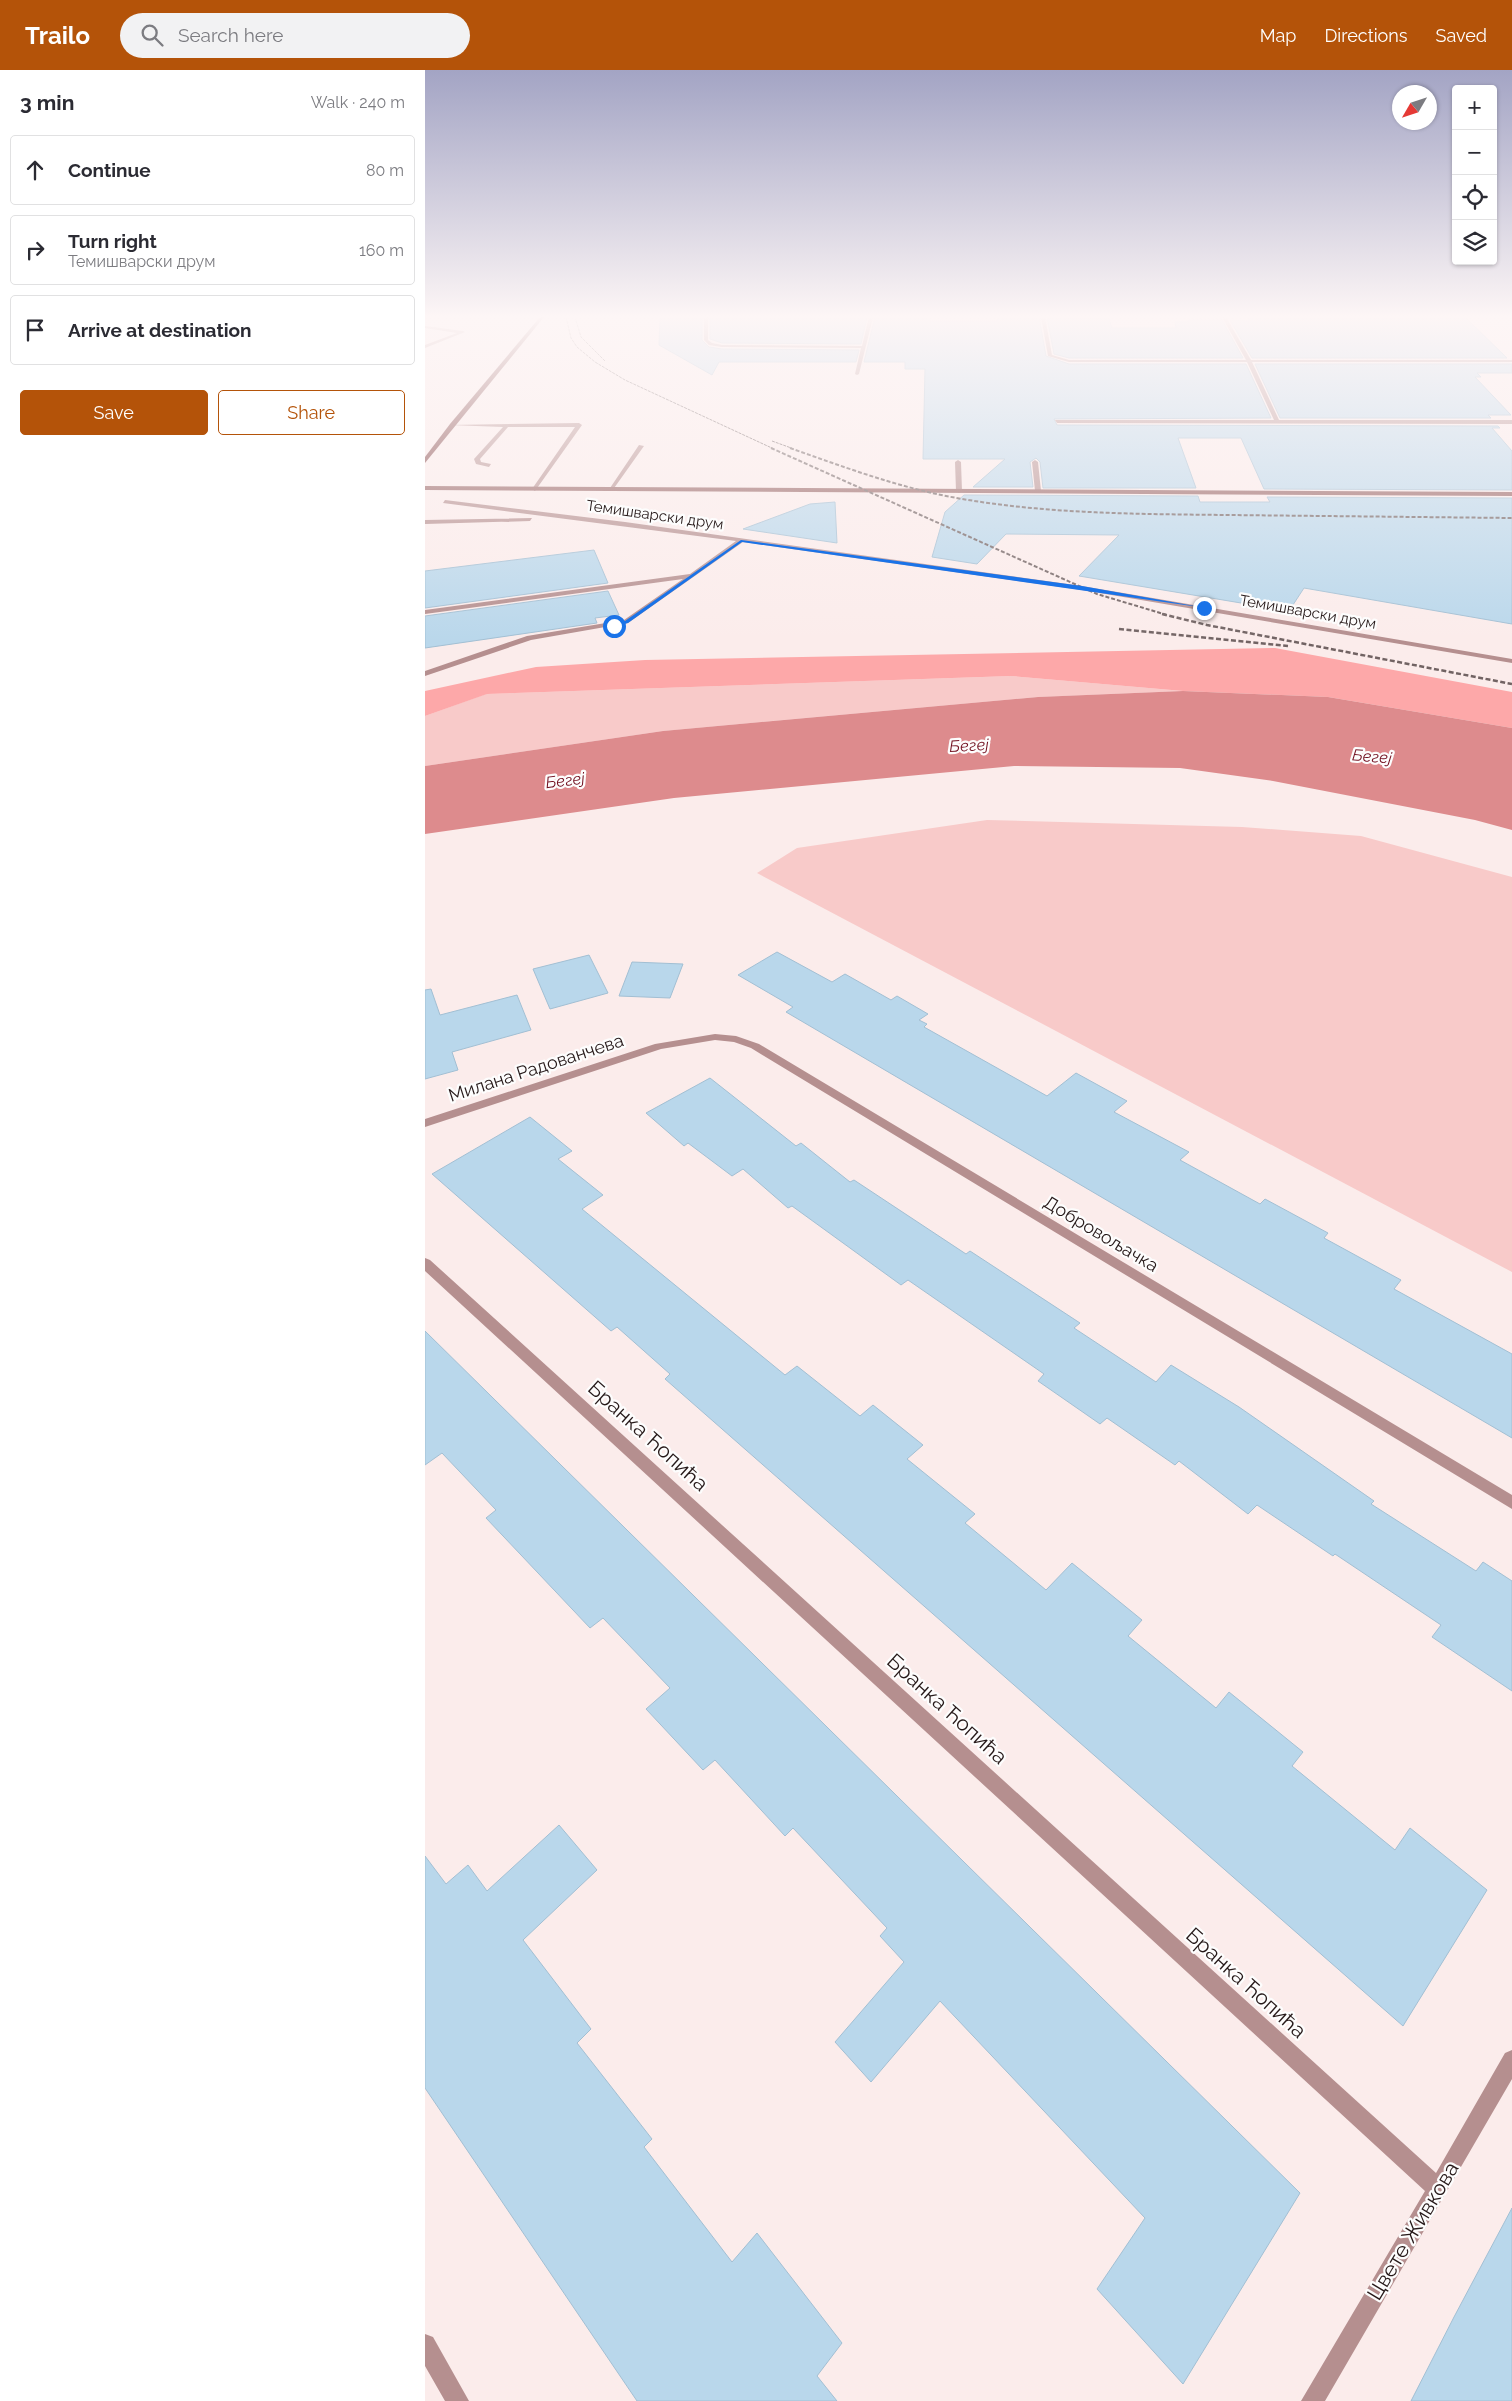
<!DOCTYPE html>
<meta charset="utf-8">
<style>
:root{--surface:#fff;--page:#f2f2f3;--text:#2b2b33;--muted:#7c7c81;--line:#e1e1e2;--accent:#b45309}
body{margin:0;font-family:Raleway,sans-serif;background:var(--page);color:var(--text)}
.controls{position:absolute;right:15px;top:15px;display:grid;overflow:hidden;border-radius:5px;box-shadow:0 1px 4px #0004}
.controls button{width:45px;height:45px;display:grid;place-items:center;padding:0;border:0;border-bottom:1px solid var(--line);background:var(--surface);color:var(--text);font:25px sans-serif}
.compass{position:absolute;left:967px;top:15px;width:45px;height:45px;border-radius:50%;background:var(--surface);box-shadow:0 1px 4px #0004;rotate:231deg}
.stop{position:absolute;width:15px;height:15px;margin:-11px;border:4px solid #1a73e8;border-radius:50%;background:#fff}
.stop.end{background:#1a73e8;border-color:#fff;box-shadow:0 1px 5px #0008}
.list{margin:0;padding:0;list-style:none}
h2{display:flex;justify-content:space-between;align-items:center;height:65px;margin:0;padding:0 20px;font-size:21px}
h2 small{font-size:16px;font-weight:400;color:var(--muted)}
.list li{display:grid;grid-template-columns:32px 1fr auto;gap:15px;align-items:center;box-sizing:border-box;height:70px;margin:0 10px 10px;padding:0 10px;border:1px solid var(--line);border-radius:5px}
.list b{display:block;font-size:19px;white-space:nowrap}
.list p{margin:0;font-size:16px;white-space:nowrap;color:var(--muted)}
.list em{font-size:16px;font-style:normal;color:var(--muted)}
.actions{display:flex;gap:10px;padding:15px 20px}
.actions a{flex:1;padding:11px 0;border:1px solid var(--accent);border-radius:5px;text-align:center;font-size:18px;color:var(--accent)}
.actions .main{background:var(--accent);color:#fff}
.icon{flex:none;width:28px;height:28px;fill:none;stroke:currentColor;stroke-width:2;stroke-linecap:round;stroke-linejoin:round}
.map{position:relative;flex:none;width:1087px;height:2331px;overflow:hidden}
header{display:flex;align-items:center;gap:30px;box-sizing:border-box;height:70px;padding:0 25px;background:var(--accent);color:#fff}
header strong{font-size:24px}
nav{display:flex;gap:28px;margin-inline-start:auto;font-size:18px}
.search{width:350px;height:45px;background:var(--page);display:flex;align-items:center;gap:12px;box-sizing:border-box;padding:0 18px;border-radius:28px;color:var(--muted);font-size:19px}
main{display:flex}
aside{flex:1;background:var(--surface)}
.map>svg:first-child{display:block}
.green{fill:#f8cac9}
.forest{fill:#fda8a9}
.water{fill:#dd8b8d}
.building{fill:#b9d7eb;stroke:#a2bfd3}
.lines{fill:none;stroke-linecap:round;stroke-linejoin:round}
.service{fill:#b58f8f;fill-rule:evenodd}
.minor{fill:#b58f8f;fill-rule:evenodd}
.secondary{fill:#956161;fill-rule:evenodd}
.primary{fill:#7d3f41;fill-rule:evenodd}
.rail-far2{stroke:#716363;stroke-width:1;stroke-dasharray:3 1;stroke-linecap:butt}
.rail-far1{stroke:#716363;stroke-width:2;stroke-dasharray:4 2;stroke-linecap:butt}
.rail{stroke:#716363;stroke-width:2.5;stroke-dasharray:5 2.5;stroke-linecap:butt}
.route{fill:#1a73e8}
.labels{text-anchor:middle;stroke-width:4.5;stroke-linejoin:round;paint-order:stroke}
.far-street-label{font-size:15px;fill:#261919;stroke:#fdfdfd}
.far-water-label{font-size:16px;font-style:italic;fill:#721020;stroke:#fdfdfd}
.street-label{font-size:18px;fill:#261919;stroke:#fdfdfd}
.near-street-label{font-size:21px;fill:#261919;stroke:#fdfdfd}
</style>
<header>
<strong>Trailo</strong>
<div class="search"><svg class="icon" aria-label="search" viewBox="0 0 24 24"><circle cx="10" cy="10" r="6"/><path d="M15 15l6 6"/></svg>Search here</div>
<nav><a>Map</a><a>Directions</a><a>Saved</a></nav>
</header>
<main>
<aside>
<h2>3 min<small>Walk · 240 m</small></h2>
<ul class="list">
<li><svg class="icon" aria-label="ahead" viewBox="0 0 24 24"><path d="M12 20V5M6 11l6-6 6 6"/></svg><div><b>Continue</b></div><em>80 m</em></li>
<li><svg class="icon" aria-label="right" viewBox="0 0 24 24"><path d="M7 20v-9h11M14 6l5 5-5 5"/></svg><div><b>Turn right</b><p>Темишварски друм</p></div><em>160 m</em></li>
<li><svg class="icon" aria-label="arrive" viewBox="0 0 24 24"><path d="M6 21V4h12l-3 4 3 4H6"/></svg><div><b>Arrive at destination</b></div></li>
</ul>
<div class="actions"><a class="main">Save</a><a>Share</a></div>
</aside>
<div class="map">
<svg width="1087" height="2331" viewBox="0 0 1087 2331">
<rect width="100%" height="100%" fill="#fbeceb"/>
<!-- green -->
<path class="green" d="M 586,606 L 758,621 L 613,627 L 238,661 L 0,696 L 0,646 L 61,624 Z
M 562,750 L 817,757 L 936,766 L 1087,807 L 1087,1202 L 332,803 L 372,778 Z"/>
<!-- forest -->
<path class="forest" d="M 850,578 L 1087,622 L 1087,658 L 903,627 L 758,621 L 586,606 L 62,624 L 0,646 L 0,621 L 111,597 L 220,590 Z"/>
<!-- water -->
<path class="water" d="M 758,621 L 903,627 L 1087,658 L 1087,760 L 1050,750 L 848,711 L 755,698 L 589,696 L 249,728 L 0,764 L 0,696 L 238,661 L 613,627 Z"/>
<!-- building -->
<path class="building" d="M 235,247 L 277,247 L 277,270 L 284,277 L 297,279 L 434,280 L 431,292 L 294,292 L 287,305 L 234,275 Z
M 285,247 L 442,247 L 436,274 L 297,273 L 285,269 Z
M 450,247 L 505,247 L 504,251 L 572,251 L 573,247 L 614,247 L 621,286 L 644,294 L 821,294 L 846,348 L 629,349 L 632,355 L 1073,356 L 1075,358 L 1067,358 L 1087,381 L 1087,420 L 839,419 L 816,368 L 753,368 L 771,418 L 618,418 L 615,392 L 611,388 L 605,392 L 608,417 L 548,417 L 580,389 L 498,389 L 500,299 L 480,299 L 480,292 L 439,292 Z
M 622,247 L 684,249 L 687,258 L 751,258 L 750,252 L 764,252 L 764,250 L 797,250 L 818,288 L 644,288 L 629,284 Z
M 822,247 L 1040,247 L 1082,288 L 827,288 L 805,250 L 824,251 Z
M 830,294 L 1087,294 L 1087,303 L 1052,303 L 1056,307 L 1050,307 L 1086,345 L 1063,345 L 1066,348 L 855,348 Z
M 539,425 L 773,426 L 775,432 L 845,432 L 842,427 L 1087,428 L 1087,554 L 879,518 L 864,541 L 654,506 L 694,465 L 581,464 L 552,494 L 507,487 L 520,442 Z
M 410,432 L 412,473 L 318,459 L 385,434 Z
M 169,480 L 183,513 L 0,538 L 0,501 Z
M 183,521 L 194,545 L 170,548 L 172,553 L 0,578 L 0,546 Z
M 352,882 L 407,912 L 420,904 L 466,930 L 472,926 L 503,944 L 494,950 L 502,954 L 499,957 L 622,1026 L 651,1003 L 702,1031 L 689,1042 L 764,1082 L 755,1090 L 835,1134 L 840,1129 L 903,1163 L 899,1168 L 976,1210 L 969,1219 L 1087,1284 L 1087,1368 L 361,942 L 368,937 L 313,905 Z
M 164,885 L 183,923 L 125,939 L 108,899 Z
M 207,892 L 258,894 L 245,928 L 194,926 Z
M 6,919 L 15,945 L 92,925 L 106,960 L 27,982 L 33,1000 L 0,1009 L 0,920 Z
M 285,1008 L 371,1076 L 376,1073 L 425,1112 L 429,1110 L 541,1184 L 545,1181 L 655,1253 L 649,1258 L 731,1312 L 746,1295 L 814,1337 L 949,1431 L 946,1434 L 1051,1501 L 1058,1492 L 1087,1511 L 1087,1621 L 1007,1567 L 1016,1555 L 910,1484 L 908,1486 L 832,1435 L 823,1444 L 754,1391 L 750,1395 L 682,1348 L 675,1354 L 613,1311 L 619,1304 L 483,1210 L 476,1215 L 367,1136 L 363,1138 L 318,1099 L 307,1106 L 263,1073 L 259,1076 L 221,1043 Z
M 105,1047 L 147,1081 L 133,1089 L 178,1125 L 157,1139 L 360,1305 L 372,1296 L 435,1346 L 448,1335 L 498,1375 L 482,1389 L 550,1444 L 540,1453 L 621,1520 L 647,1493 L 717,1550 L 703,1566 L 791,1638 L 804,1622 L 878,1682 L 867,1696 L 970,1780 L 985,1758 L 1062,1820 L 978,1956 L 240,1309 L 245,1304 L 192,1257 L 186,1261 L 7,1104 Z
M 0,1261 L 875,2123 L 758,2314 L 672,2219 L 720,2148 L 515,1931 L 446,2012 L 410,1972 L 479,1892 L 455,1866 L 462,1858 L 368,1758 L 360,1766 L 290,1690 L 278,1700 L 221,1639 L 245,1618 L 178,1548 L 165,1558 L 61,1448 L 71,1440 L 17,1383 L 0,1395 Z
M 134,1755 L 172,1800 L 98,1870 L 166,1959 L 152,1973 L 227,2069 L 219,2077 L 307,2192 L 332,2163 L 417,2273 L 392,2306 L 412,2331 L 212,2331 L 0,2018 L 0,1786 L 21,1814 L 43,1795 L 62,1821 Z
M 1087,2138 L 1087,2331 L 986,2331 L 1029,2247 Z"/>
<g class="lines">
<!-- service -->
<path class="service" d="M 0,256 L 38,261 L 40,262 L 0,278 L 0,275 L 32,263 L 0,258 Z
M 154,353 L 157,355 L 110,421 L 107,419 L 150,357 L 83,357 L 55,389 L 56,392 L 66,394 L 64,397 L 51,394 L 49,389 L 78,357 L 24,355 Z
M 214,375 L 219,376 L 187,421 L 183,421 Z
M 533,390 L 536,392 L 537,421 L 534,423 L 531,421 L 530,392 Z
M 610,390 L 613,392 L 616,421 L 613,423 L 610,421 L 607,392 Z
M 20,430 L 200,452 L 657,516 L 1087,589 L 1087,593 L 657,520 L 318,472 L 203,553 L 106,570 L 0,606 L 0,601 L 102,566 L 199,550 L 258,509 L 0,544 L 0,540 L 265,504 L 311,471 L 18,433 Z
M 107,448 L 105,451 L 0,454 L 0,450 Z"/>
<!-- minor -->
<path class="minor" d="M 279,247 L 283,247 L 283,270 L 287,273 L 297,275 L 437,276 L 444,247 L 448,247 L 434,304 L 432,305 L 430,304 L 436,278 L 297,277 L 284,275 L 279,270 Z
M 616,247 L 620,247 L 627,285 L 644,290 L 821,290 L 797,247 L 801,247 L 826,290 L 1087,290 L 1087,292 L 827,292 L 854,350 L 1087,350 L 1087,354 L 632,353 L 630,350 L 849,350 L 822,292 L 644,292 L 623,286 Z
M 290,964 L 311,966 L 334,974 L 1087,1425 L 1087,1439 L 326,978 L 309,972 L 290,970 L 236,979 L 0,1057 L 0,1049 L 230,974 Z
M 0,1188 L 5,1190 L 1011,2103 L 1080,1983 L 1087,1980 L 1087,2009 L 900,2331 L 876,2331 L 1000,2121 L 0,1201 Z
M 0,2264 L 8,2267 L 44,2331 L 20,2331 L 0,2296 Z"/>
<!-- secondary -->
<path class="secondary" d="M 0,416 L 1087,422 L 1087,426 L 0,420 Z"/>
<!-- primary -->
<path class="primary" d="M 115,247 L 119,247 L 0,393 L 0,387 L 25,354 Z"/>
<!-- rail-far2 -->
<path class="rail-far2" d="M 141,247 L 146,268 L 152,277 L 170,292 L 200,310 L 349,379
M 150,247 L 156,267 L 180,291
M 347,371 L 369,379"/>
<!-- rail-far1 -->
<path class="rail-far1" d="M 346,378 L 672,524 L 742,545
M 365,378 C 416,396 467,415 521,426 C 614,444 709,444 803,445 C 898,446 992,447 1087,448"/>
<!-- rail -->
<path class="rail" d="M 737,544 L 782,555 L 1087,614
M 694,559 L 863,576"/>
</g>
<!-- sky -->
<linearGradient id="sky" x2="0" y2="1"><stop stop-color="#a3a4c4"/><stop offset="0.43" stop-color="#fdf6f6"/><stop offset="1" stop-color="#fdf6f6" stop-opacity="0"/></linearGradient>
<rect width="1087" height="573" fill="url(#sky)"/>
<!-- route -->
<path class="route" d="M 316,470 L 657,516 L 781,538 L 317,472 L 203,553 L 189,557 L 187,556 L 200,551 Z"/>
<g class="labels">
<!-- far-street labels -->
<g class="far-street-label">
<text transform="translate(230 445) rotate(8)" y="5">Темишварски друм</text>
<text transform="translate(883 542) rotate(10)" y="5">Темишварски друм</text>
</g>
<!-- far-water labels -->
<g class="far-water-label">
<text transform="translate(544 675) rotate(-3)" y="6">Бегеј</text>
<text transform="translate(947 686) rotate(5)" y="6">Бегеј</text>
<text transform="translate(140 710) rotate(-7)" y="6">Бегеј</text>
</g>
<!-- street labels -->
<g class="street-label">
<text transform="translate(111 998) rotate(-18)" y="6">Милана Радованчева</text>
<text transform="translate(676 1164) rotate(31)" y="6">Добровољачка</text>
</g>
<!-- near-street labels -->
<g class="near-street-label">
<text transform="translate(223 1366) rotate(42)" y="7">Бранка Ћопића</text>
<text transform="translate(522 1639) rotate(42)" y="7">Бранка Ћопића</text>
<text transform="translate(821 1913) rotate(42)" y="7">Бранка Ћопића</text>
<text transform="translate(988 2161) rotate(-59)" y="7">Цвете Живкова</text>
</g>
</g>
</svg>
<div class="controls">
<button>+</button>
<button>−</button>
<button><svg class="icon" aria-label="locate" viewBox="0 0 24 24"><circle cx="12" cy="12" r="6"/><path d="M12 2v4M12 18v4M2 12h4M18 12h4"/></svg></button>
<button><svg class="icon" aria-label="layers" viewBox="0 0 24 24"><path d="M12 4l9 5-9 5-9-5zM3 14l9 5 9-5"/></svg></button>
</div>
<svg class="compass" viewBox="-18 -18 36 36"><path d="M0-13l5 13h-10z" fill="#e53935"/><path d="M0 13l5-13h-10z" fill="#7c7c81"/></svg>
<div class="stop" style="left:189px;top:556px"></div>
<div class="stop end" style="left:779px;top:538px"></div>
</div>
</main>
